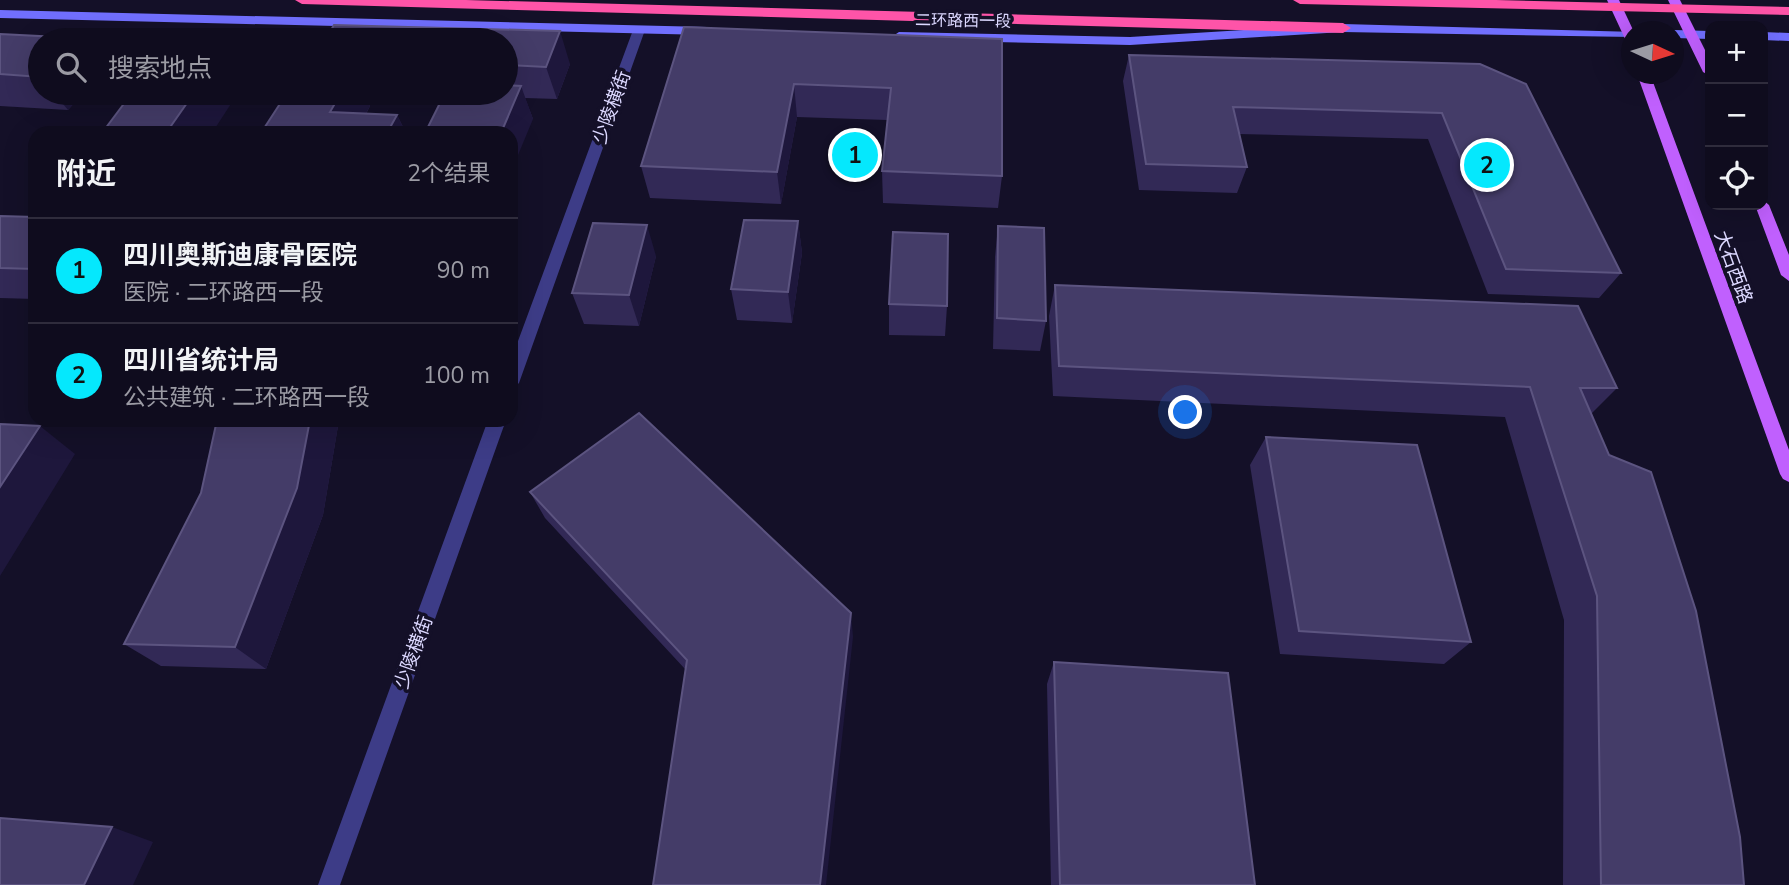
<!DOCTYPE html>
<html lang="zh">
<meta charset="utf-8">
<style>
:root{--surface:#0f0c1e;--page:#1d1a2b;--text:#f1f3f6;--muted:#9b9ba4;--line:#2f2c3c;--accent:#05e8fd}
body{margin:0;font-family:"Nunito Sans","Noto Sans SC",sans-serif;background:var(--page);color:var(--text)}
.controls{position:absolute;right:21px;top:21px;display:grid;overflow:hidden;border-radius:14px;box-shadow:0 7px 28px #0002}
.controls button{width:63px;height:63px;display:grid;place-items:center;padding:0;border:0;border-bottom:2px solid var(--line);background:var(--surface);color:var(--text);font:35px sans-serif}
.compass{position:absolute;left:1621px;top:21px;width:63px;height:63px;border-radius:50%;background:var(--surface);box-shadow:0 7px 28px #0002;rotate:94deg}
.you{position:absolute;left:1186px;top:413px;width:24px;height:24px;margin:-18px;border:5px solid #fff;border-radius:50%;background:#1a73e8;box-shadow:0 0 0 10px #1a73e833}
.badge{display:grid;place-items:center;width:46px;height:46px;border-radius:50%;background:var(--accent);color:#111;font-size:23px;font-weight:700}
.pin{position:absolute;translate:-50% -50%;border:4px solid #fff;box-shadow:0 2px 7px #0006}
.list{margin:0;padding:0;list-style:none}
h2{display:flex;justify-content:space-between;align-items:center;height:91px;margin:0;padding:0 28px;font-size:30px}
h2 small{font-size:23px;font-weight:400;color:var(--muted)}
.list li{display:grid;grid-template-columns:46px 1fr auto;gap:21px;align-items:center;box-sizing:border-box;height:105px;padding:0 28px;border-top:2px solid var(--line)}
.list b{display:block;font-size:26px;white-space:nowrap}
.list p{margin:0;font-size:23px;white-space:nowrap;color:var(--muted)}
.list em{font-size:23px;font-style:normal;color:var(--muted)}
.icon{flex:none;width:38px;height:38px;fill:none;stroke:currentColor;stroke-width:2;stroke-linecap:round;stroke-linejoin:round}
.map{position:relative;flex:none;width:1789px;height:885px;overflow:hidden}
.search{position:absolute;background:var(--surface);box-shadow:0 7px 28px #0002;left:28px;top:28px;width:490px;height:77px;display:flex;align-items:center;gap:18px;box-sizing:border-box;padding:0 24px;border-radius:38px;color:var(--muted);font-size:26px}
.panel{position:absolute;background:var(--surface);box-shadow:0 7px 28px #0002;left:28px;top:126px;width:490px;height:301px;border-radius:21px}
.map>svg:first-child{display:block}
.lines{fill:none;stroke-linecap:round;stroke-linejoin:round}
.street{fill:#3d3c87;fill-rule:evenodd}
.secondary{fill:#716ffe;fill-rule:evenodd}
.primary{fill:#c060fe;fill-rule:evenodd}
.highway{fill:#fe54a8;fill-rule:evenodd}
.wall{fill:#322956}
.shaded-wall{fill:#1e173c}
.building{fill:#443c68;stroke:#5c5480;stroke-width:2}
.labels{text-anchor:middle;stroke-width:7;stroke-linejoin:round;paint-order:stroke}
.far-street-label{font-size:16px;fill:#dcd8ff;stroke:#141028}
.street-label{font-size:19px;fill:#dcd8ff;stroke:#141028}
</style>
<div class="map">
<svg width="1789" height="885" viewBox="0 0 1789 885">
<rect width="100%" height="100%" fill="#141028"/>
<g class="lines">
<!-- street -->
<path class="street" d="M 639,26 L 645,30 L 519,383 L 511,390 L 511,360 L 633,30 Z
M 488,420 L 506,420 L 340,885 L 318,885 Z"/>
<!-- secondary -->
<path class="secondary" d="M 0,10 L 707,27 L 713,31 L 707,35 L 0,18 Z
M 1343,24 L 1637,32 L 1632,32 L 1632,37 L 1343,32 L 1130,45 L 899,40 L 893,36 L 899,32 L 1130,37 Z
M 1674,30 L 1710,31 L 1710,39 L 1674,38 L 1674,32 L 1669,32 Z
M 1763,32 L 1789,33 L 1789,41 L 1763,40 Z"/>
<!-- primary -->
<path class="primary" d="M 1607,0 L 1619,0 L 1634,32 L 1632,32 L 1632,45 L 1626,41 Z
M 1668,0 L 1680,0 L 1710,60 L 1710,76 L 1703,72 Z
M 1637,74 L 1650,74 L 1789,450 L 1789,482 L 1783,479 L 1780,474 Z
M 1763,200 L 1769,205 L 1789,255 L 1789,281 L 1781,275 L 1755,205 L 1763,205 Z"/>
<!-- highway -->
<path class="highway" d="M 295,0 L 466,0 L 1343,23 L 1351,28 L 1343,33 L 302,4 Z
M 1293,0 L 1496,0 L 1789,7 L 1789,15 L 1300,4 Z"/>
</g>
<!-- wall -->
<path class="wall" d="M 684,27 L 1002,39 L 1002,176 L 998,208 L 883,203 L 882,171 L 887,120 L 797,117 L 781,204 L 650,198 L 641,166 Z
M 0,34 L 40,40 L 40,93 L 83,93 L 68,110 L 0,106 Z
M 506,40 L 570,64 L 557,99 L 525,98 L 533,119 L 443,96 L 364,94 L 370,106 L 366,114 L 397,115 L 406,133 L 287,93 L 506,93 Z
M 1129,55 L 1480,64 L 1621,273 L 1599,298 L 1488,294 L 1428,139 L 1239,134 L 1247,167 L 1237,193 L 1139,190 L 1123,81 Z
M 0,216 L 35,217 L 35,299 L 0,298 Z
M 798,221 L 802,253 L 792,323 L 737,320 L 731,289 Z
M 998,226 L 1046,321 L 1040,351 L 993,349 L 995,257 Z
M 656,256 L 639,326 L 584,324 L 572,293 Z
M 1055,285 L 1617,388 L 1591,414 L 1744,885 L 1563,885 L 1564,620 L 1505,417 L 1053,396 L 1049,316 Z
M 889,304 L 947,306 L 945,336 L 889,335 Z
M 217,420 L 339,420 L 323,515 L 266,669 L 161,666 L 124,644 L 201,493 Z
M 1266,437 L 1471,642 L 1444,664 L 1280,654 L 1250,465 Z
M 530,492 L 853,637 L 685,669 L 545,518 Z
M 1054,662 L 1255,885 L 1051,885 L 1047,684 Z"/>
<!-- shaded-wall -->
<path class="shaded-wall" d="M 560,31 L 570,64 L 557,99 L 546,67 Z
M 236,34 L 240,40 L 231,40 Z
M 794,84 L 797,117 L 781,204 L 777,172 Z
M 521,86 L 533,119 L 511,172 L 511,133 L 501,133 Z
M 54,93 L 83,93 L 68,110 Z
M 194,93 L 238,93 L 212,133 L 166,133 Z
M 341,93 L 363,93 L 370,106 L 355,133 L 330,112 Z
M 397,115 L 406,133 L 387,133 Z
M 798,221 L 802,253 L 792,323 L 788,292 Z
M 647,225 L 656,256 L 639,326 L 629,295 Z
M 310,420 L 339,420 L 323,515 L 266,669 L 235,647 Z
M 40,426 L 75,454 L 0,576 L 0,487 Z
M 851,613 L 853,637 L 826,885 L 820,885 Z
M 112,827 L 153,842 L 133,885 L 84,885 Z"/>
<!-- building -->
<path class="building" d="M 334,25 L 560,31 L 546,67 L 506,65 L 506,40 L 325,40 Z
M 684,27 L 1002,39 L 1002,176 L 882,171 L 891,88 L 794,84 L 777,172 L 641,166 Z
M 178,32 L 236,34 L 231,40 L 172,40 Z
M 0,34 L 77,38 L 75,40 L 40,40 L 40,77 L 0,74 Z
M 1129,55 L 1480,64 L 1526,84 L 1621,273 L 1506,269 L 1442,113 L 1233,107 L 1247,167 L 1146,164 Z
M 506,85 L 521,86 L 501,133 L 425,133 L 445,93 L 506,93 Z
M 132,93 L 194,93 L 166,133 L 102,133 Z
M 287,93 L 341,93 L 330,112 L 397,115 L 387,133 L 261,133 Z
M 0,216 L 35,217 L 35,269 L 0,268 Z
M 744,220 L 798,221 L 788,292 L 731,289 Z
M 593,223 L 647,225 L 629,295 L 572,293 Z
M 998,226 L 1044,228 L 1046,321 L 997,318 Z
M 893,232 L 948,234 L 947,306 L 889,304 Z
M 1055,285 L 1578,306 L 1617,388 L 1580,388 L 1609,455 L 1651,472 L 1696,611 L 1740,837 L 1744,885 L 1601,885 L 1597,596 L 1530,387 L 1059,366 Z
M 639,413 L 851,613 L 820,885 L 653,885 L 687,660 L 530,492 Z
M 217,420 L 310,420 L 297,488 L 235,647 L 124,644 L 201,493 Z
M 0,424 L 40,426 L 0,487 Z
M 1266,437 L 1417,445 L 1471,642 L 1299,631 Z
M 1054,662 L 1228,673 L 1255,885 L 1060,885 Z
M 0,818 L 112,827 L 84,885 L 0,885 Z"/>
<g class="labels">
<!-- far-street labels -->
<g class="far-street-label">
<text transform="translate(963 20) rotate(1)" y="6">二环路西一段</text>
</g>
<!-- street labels -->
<g class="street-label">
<text transform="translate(611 107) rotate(-70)" y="7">少陵横街</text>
<text transform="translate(1734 267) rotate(70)" y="7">大石西路</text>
<text transform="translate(413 652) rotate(-70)" y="7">少陵横街</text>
</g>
</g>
</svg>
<div class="controls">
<button>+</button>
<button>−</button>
<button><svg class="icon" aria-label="locate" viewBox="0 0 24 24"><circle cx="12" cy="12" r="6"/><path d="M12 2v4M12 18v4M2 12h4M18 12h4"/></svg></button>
</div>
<svg class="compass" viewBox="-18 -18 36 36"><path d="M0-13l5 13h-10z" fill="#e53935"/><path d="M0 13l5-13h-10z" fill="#9b9ba4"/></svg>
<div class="you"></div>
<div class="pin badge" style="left:855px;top:155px">1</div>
<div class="pin badge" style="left:1487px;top:165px">2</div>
<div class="search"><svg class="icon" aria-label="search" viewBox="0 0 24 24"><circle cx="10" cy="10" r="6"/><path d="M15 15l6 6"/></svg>搜索地点</div>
<section class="panel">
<h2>附近<small>2个结果</small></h2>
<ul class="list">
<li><span class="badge">1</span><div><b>四川奥斯迪康骨医院</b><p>医院 · 二环路西一段</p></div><em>90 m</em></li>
<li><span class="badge">2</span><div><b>四川省统计局</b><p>公共建筑 · 二环路西一段</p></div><em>100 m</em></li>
</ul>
</section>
</div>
